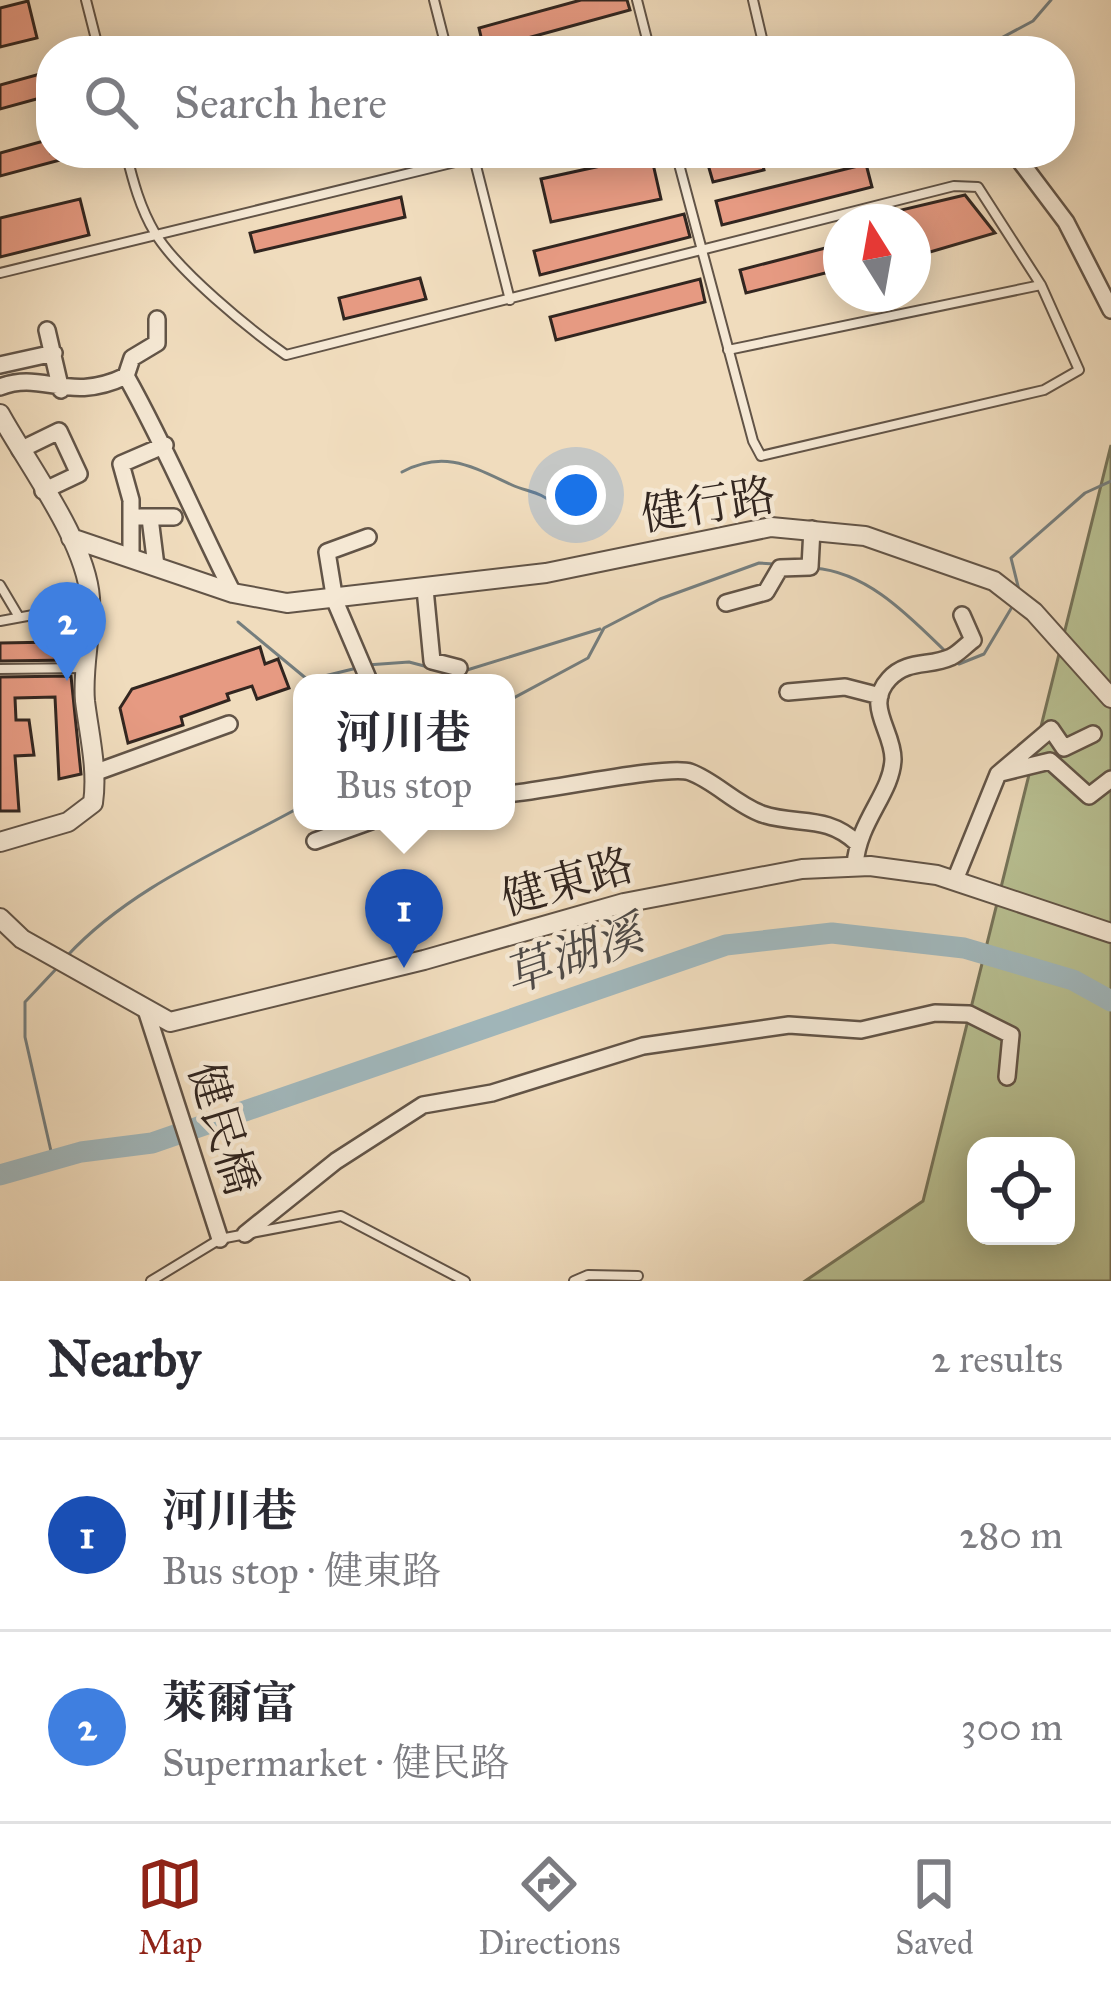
<!DOCTYPE html>
<meta charset="utf-8">
<style>
:root{--surface:#fff;--page:#f2f2f3;--text:#2b2b33;--muted:#7c7c81;--line:#e1e1e2;--accent:#8f2418}
body{margin:0;font-family:"IM FELL Great Primer","Noto Serif TC",serif;background:var(--page);color:var(--text)}
.controls{position:absolute;right:36px;bottom:36px;display:grid;overflow:hidden;border-radius:24px;box-shadow:0 6px 30px #0003}
.controls button{width:108px;height:108px;display:grid;place-items:center;padding:0;border:0;border-bottom:3px solid var(--line);background:var(--surface);color:var(--text);font:60px sans-serif}
.compass{position:absolute;left:823px;top:204px;width:108px;height:108px;border-radius:50%;background:var(--surface);box-shadow:0 6px 30px #0003;rotate:349deg}
.you{position:absolute;left:576px;top:495px;width:42px;height:42px;margin:-30px;border:9px solid #fff;border-radius:50%;background:#1a73e8;box-shadow:0 0 0 18px #1a73e833}
.badge{display:grid;place-items:center;width:78px;height:78px;border-radius:50%;background:var(--accent);color:#fff;font-size:39px;font-weight:700}
.pin{position:absolute;translate:-50% -99px;filter:drop-shadow(0 3px 6px #0008)}
.pin::after{content:'';position:absolute;top:63px;width:42px;height:36px;background:inherit;clip-path:polygon(0 0,100% 0,50% 100%)}
.popup{position:absolute;left:293px;top:674px;width:222px;height:156px;box-sizing:border-box;display:grid;place-content:center;border-radius:24px;background:var(--surface);filter:drop-shadow(0 3px 9px #0005);font-size:39px;white-space:nowrap;color:var(--muted)}
.popup b{font-size:45px;color:var(--text)}
.popup::after{content:'';position:absolute;left:50%;top:100%;margin-left:-24px;border:24px solid transparent;border-top-color:var(--surface)}
.list{margin:0;padding:0;list-style:none}
h2{display:flex;justify-content:space-between;align-items:center;height:156px;margin:0;padding:0 48px;font-size:51px}
h2 small{font-size:39px;font-weight:400;color:var(--muted)}
.list li{display:grid;grid-template-columns:78px 1fr auto;gap:36px;align-items:center;box-sizing:border-box;height:192px;padding:0 48px;border-top:3px solid var(--line)}
.list b{display:block;font-size:45px;white-space:nowrap}
.list p{margin:0;font-size:39px;white-space:nowrap;color:var(--muted)}
.list em{font-size:39px;font-style:normal;color:var(--muted)}
.icon{flex:none;width:66px;height:66px;fill:none;stroke:currentColor;stroke-width:2;stroke-linecap:round;stroke-linejoin:round}
.map{position:relative;flex:none;width:1111px;height:1281px;overflow:hidden}
.search{position:absolute;background:var(--surface);box-shadow:0 6px 30px #0003;left:36px;right:36px;top:36px;height:132px;display:flex;align-items:center;gap:30px;box-sizing:border-box;padding:0 42px;border-radius:48px;color:var(--muted);font-size:45px}
.sheet{height:540px;background:var(--surface)}
nav{display:flex;justify-content:space-around;align-items:center;box-sizing:border-box;height:168px;border-top:3px solid var(--line);background:var(--surface);font-size:33px;color:var(--muted)}
nav a{display:grid;justify-items:center;gap:6px}
nav .on{color:var(--accent)}
.map>svg:first-child{display:block}
.green{fill:#b8c092;stroke:#757359;stroke-width:3;fill-rule:evenodd}
.lines{fill:none;stroke-linecap:round;stroke-linejoin:round}
.stream{stroke:#757e7e;stroke-width:3}
.river{stroke:#a1b8bd;stroke-width:21}
.building{fill:#e69a82;stroke:#322620;stroke-width:3}
.service-casing{stroke:#625447;stroke-width:12}
.minor-casing{stroke:#625447;stroke-width:20}
.tertiary-casing{stroke:#625447;stroke-width:22}
.service{stroke:#f5e8d4;stroke-width:8}
.minor{stroke:#f5e8d4;stroke-width:15}
.tertiary{stroke:#f5e8d4;stroke-width:18}
.labels{text-anchor:middle;stroke-width:9;stroke-linejoin:round;paint-order:stroke}
.street-label{font-size:45px;fill:#322620;stroke:#f5e8d4}
.water-label{font-size:48px;font-style:italic;fill:#4e4a47;stroke:#f5e8d4}
</style>
<div class="map">
<svg width="1111" height="1281" viewBox="0 0 1111 1281">
<rect width="100%" height="100%" fill="#f0dcbd"/>
<filter id="stains"><feTurbulence type="fractalNoise" baseFrequency=".00167" numOctaves="4"/><feColorMatrix values="0 0 0 0 .2 0 0 0 0 .09 0 0 0 0 .02 0 0 0 .5 -.17"/></filter>
<radialGradient id="worn" r=".72"><stop offset=".6" stop-color="#630" stop-opacity="0"/><stop offset="1" stop-color="#630" stop-opacity=".3"/></radialGradient>
<!-- green -->
<path class="green" d="M 1111,445 L 1111,1281 L 805,1281 L 923,1201 ZM 976,1146 L 1066,1146 L 1066,1236 L 976,1236 Z"/>
<g class="lines">
<!-- stream -->
<path class="stream" d="M 977,51 L 1033,21 L 1051,0
M 402,472 C 444,449 473,467 512,485 C 528,492 542,492 555,505
M 814,568 C 867,572 908,615 944,650
M 1020,594 L 1011,558 L 1085,493 L 1111,481
M 238,622 L 308,680 L 357,668
M 955,661 L 959,664 L 984,654 L 1012,607
M 367,665 L 409,662 L 428,667
M 467,670 L 600,629
M 506,702 L 588,658 L 604,628 L 660,599 L 759,563 L 774,564
M 67,956 C 131,887 221,851 302,806
M 53,1160 L 25,1037 L 25,1002 L 57,968"/>
<!-- river -->
<path class="river" d="M 0,1175 L 81,1152 L 152,1143 L 726,945 L 832,933 L 964,948 L 1073,980 L 1111,1001"/>
</g>
<!-- building -->
<path class="building" d="M 581,0 L 627,0 L 630,10 L 484,50 L 479,28 Z
M 28,1 L 37,38 L 0,47 L 0,8 Z
M 51,71 L 51,95 L 0,109 L 0,85 Z
M 51,139 L 51,153 L 75,156 L 0,176 L 0,153 Z
M 738,153 L 760,153 L 764,170 L 713,182 L 707,161 Z
M 651,155 L 661,199 L 551,222 L 541,179 Z
M 866,164 L 872,187 L 722,225 L 716,201 Z
M 965,195 L 995,233 L 913,257 L 913,222 L 900,222 L 897,211 Z
M 401,197 L 405,217 L 255,252 L 250,233 Z
M 80,199 L 89,235 L 0,257 L 0,218 Z
M 684,214 L 690,237 L 540,275 L 534,251 Z
M 841,244 L 841,269 L 746,293 L 740,270 Z
M 420,278 L 426,299 L 344,319 L 339,298 Z
M 700,279 L 705,302 L 556,340 L 550,317 Z
M 76,615 L 72,660 L 0,661 L 0,643 L 56,642 L 56,619 Z
M 260,647 L 265,664 L 278,659 L 289,688 L 257,699 L 252,686 L 227,694 L 229,700 L 181,717 L 183,725 L 128,743 L 120,708 L 132,689 Z
M 71,676 L 81,774 L 59,779 L 55,697 L 15,698 L 16,720 L 29,720 L 34,755 L 15,756 L 19,811 L 0,811 L 0,677 Z"/>
<g class="lines">
<!-- service casing -->
<g class="service-casing">
<path id="service" d="M 86,0 L 99,51
M 434,0 L 447,51
M 637,0 L 650,51
M 753,0 L 765,51
M 126,153 C 133,181 140,208 155,233 C 178,271 249,329 286,355 L 954,186 L 978,187 L 1041,285 L 1079,370 L 1044,390 L 761,456 L 753,441 L 676,153
M 473,154 L 510,300
M 0,273 L 492,153
M 728,350 L 1041,285
M 0,585 L 19,617
M 0,621 L 87,605
M 0,669 L 85,668
M 151,1281 L 220,1239 L 341,1216 L 465,1281
M 574,1281 L 588,1275 L 638,1276"/>
</g>
<!-- minor casing -->
<g class="minor-casing">
<path id="minor" d="M 1014,153 L 1066,222 L 1111,310
M 47,330 L 61,390
M 0,365 L 54,353
M 126,376 C 166,447 196,520 233,593
M 0,387 C 43,370 68,404 126,376 L 132,358 L 157,343 L 157,319
M 20,450 L 59,431 L 79,474 L 43,491
M 140,517 L 174,517
M 150,518 L 156,566
M 368,537 L 327,552 L 335,601 L 370,683
M 131,557 L 131,500 L 121,464 L 165,445
M 425,589 L 432,661 L 459,668
M 726,603 L 766,592 L 780,568 L 810,567 L 812,529
M 788,692 L 845,687 L 880,696
M 94,773 L 229,724
M 1001,773 L 1050,761 L 1089,796 L 1111,779
M 506,794 C 541,792 669,764 690,772 C 715,781 735,804 762,814 C 798,826 826,814 857,843
M 315,841 L 371,821
M 855,865 C 858,821 892,793 893,759 C 893,730 864,706 889,679 C 907,659 930,667 951,657 C 958,654 966,645 973,640 L 962,615
M 955,880 L 998,774 L 1051,729 L 1064,748 L 1093,734
M 147,1013 L 220,1239
M 245,1234 L 336,1161 L 423,1105 L 492,1093 L 643,1046 L 789,1025 L 861,1030 L 935,1013 L 969,1014 L 1011,1035 L 1007,1077"/>
</g>
<!-- tertiary casing -->
<g class="tertiary-casing">
<path id="tertiary" d="M 0,414 C 28,465 86,541 90,598 C 92,632 82,667 85,701 C 89,734 98,769 93,803 L 68,822 L 0,842
M 71,538 L 233,593 L 287,603 L 546,573 L 771,527 L 865,536 L 994,581 L 1034,612 L 1111,698
M 0,918 L 22,939 L 170,1022 L 424,960 L 624,903 L 802,869 L 870,866 L 937,875 L 1111,933"/>
</g>
<!-- service -->
<use href="#service" class="service"/>
<!-- minor -->
<use href="#minor" class="minor"/>
<!-- tertiary -->
<use href="#tertiary" class="tertiary"/>
</g>
<g class="labels">
<!-- street labels -->
<g class="street-label">
<text transform="translate(708 504) rotate(-9)" y="16">健行路</text>
<text transform="translate(567 881) rotate(-16)" y="16">健東路</text>
<text transform="translate(224 1128) rotate(73)" y="16">健民橋</text>
</g>
<!-- water labels -->
<g class="water-label">
<text transform="translate(573 954) rotate(-19)" y="17">草湖溪</text>
</g>
</g>
<rect width="100%" height="100%" filter="url(#stains)"/>
<rect width="100%" height="100%" fill="url(#worn)"/>
</svg>
<div class="controls">
<button><svg class="icon" aria-label="locate" viewBox="0 0 24 24"><circle cx="12" cy="12" r="6"/><path d="M12 2v4M12 18v4M2 12h4M18 12h4"/></svg></button>
</div>
<svg class="compass" viewBox="-18 -18 36 36"><path d="M0-13l5 13h-10z" fill="#e53935"/><path d="M0 13l5-13h-10z" fill="#7c7c81"/></svg>
<div class="you"></div>
<div class="pin badge" style="left:404px;top:968px;background:#1a4fb4">1</div>
<div class="popup"><b>河川巷</b>Bus stop</div>
<div class="pin badge" style="left:67px;top:681px;background:#3f7fe0">2</div>
<div class="search"><svg class="icon" aria-label="search" viewBox="0 0 24 24"><circle cx="10" cy="10" r="6"/><path d="M15 15l6 6"/></svg>Search here</div>
</div>
<section class="sheet">
<h2>Nearby<small>2 results</small></h2>
<ul class="list">
<li><span class="badge" style="background:#1a4fb4">1</span><div><b>河川巷</b><p>Bus stop · 健東路</p></div><em>280 m</em></li>
<li><span class="badge" style="background:#3f7fe0">2</span><div><b>萊爾富</b><p>Supermarket · 健民路</p></div><em>300 m</em></li>
</ul>
</section>
<nav>
<a class="on"><svg class="icon" aria-label="map" viewBox="0 0 24 24"><path d="M3 6l6-2 6 2 6-2v14l-6 2-6-2-6 2zM9 4v14M15 6v14"/></svg>Map</a>
<a><svg class="icon" aria-label="directions" viewBox="0 0 24 24"><path d="M12 3l9 9-9 9-9-9zM9 14v-3h6M13 9l2 2-2 2"/></svg>Directions</a>
<a><svg class="icon" aria-label="saved" viewBox="0 0 24 24"><path d="M7 4h10v16l-5-4-5 4z"/></svg>Saved</a>
</nav>
